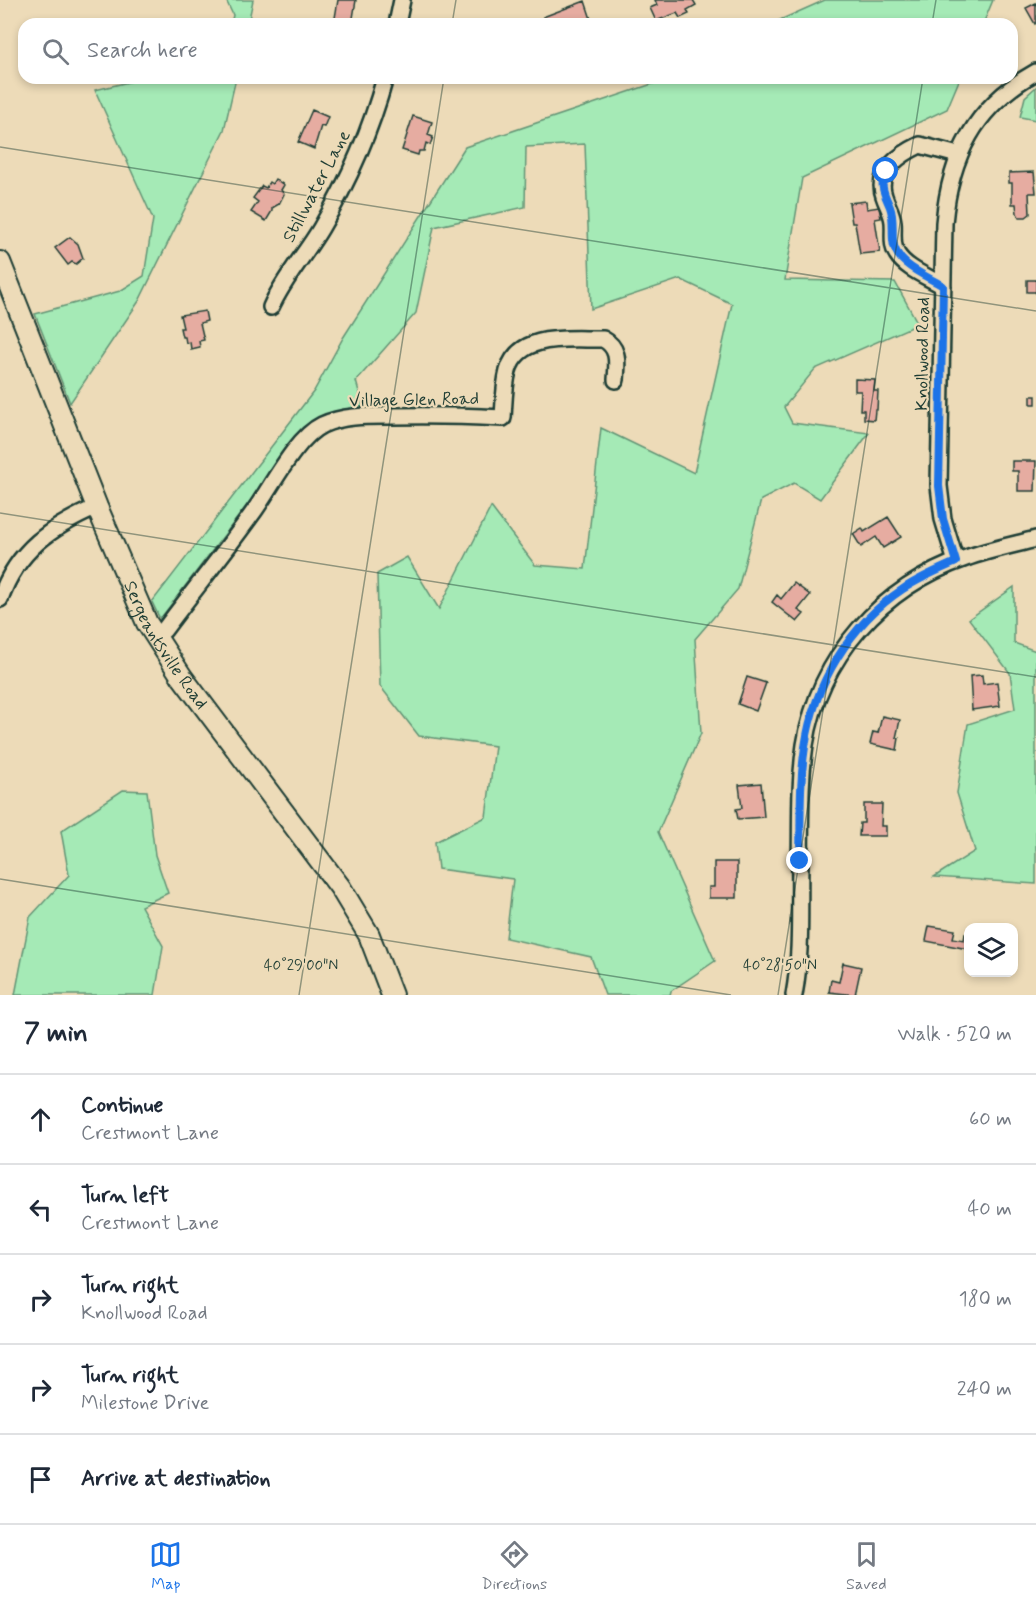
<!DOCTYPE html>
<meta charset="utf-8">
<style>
:root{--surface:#fff;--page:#f6f6f7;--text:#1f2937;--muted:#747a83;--line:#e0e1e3;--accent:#1a73e8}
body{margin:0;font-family:Mynerve,sans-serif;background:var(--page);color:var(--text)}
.controls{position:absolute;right:18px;bottom:18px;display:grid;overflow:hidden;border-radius:12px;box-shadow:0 3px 9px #0003}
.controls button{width:54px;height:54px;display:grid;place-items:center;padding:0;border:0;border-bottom:2px solid var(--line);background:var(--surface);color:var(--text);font:30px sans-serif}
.stop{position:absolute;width:18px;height:18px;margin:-14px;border:4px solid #1a73e8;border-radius:50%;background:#fff}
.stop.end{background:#1a73e8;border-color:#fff;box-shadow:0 2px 6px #0008}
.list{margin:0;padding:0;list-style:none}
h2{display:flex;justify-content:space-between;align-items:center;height:78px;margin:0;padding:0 24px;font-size:26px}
h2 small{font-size:20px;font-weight:400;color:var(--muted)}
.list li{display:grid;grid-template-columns:39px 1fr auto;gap:18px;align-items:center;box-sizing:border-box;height:90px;padding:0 24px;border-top:2px solid var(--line)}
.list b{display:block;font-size:22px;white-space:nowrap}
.list p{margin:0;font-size:20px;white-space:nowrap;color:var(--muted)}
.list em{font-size:20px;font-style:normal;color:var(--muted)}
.icon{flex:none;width:33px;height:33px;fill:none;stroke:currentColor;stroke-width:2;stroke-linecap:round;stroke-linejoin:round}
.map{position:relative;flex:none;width:1036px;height:995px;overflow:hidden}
.search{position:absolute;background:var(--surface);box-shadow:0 3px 9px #0003;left:18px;right:18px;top:18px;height:66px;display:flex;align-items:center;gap:15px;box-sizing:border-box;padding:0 21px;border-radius:18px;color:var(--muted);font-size:22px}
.sheet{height:528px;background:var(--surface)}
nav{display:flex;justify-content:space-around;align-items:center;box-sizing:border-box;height:84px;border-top:2px solid var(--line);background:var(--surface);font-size:16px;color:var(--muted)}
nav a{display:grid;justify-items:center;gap:3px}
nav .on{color:var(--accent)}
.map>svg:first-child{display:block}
.green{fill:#a5eab6;stroke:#629475;stroke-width:1.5}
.building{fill:#e6aca1;stroke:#1f3d34;stroke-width:1.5}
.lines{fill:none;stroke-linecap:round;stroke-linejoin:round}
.minor-casing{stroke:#1f3d34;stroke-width:20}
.major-casing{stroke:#1f3d34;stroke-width:24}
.minor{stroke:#eddbb8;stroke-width:15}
.major{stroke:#eddbb8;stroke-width:20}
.route{stroke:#1a73e8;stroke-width:8}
.ticks{fill:none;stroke:#1f3d34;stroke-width:1.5;stroke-opacity:0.45}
.labels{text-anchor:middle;stroke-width:4.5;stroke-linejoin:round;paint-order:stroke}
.street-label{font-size:18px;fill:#1f3d34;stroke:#eddbb8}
.ticks-label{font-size:15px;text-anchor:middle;fill:#1f3d34;stroke:#eddbb8;stroke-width:4.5;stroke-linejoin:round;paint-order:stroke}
</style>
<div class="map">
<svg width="1036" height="995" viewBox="0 0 1036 995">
<rect width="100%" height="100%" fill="#eddbb8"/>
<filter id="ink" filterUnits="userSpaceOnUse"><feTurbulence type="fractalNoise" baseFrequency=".0167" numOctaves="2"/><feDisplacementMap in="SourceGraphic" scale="12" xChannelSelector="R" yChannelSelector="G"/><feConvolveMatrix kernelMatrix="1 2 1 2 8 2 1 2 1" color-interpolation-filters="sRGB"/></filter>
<g filter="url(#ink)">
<!-- green -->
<path class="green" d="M 226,0 L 253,0 L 248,24 L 231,24 L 233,15 Z
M 825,0 L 993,0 L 983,24 L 771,24 Z
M 145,78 L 236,78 L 224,130 L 139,301 L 70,403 L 35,314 L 120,291 L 144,276 L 153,219 L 95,90 Z
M 670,78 L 960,78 L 947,109 L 802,178 L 785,280 L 895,282 L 918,324 L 815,369 L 784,407 L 792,423 L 869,433 L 820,499 L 794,483 L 761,500 L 738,589 L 695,639 L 701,733 L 658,832 L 715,961 L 671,991 L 670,995 L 605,995 L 591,957 L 506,938 L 513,879 L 438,869 L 435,842 L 486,817 L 495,746 L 419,736 L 380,686 L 377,574 L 407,557 L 439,609 L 491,507 L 535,565 L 585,569 L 601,428 L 694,473 L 732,304 L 680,279 L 591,309 L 585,144 L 526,147 L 525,207 L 434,227 L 416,313 L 356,381 L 364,410 L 306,428 L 160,619 L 152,602 L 314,391 L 343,338 L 465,147 Z
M 1036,87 L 1036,120 L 1020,117 L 1025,97 Z
M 1014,587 L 1014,643 L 1036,651 L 1036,884 L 934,877 L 975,851 L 957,793 L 968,724 L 1015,709 L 1010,673 L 969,619 Z
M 123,790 L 147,791 L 155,855 L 168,893 L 141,906 L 163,946 L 155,995 L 15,995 L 30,917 L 69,875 L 61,831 Z"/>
<!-- building -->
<path class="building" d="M 338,0 L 356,0 L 352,24 L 334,24 Z
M 655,0 L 693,0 L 696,5 L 687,10 L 689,14 L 680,18 L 677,13 L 656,21 L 650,8 L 657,5 Z
M 585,1 L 591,19 L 577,24 L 538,24 L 538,22 L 544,20 L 543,17 Z
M 1036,3 L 1036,23 L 1035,24 L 1026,8 Z
M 312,110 L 328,117 L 324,127 L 321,126 L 314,149 L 298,142 Z
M 413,116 L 432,122 L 428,135 L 433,137 L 430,145 L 426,143 L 424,151 L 419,151 L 418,155 L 402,150 Z
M 1034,172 L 1036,193 L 1029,193 L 1030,214 L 1026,217 L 1019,217 L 1017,213 L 1016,204 L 1012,204 L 1012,183 L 1009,183 L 1009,173 Z
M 275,179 L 284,185 L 281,190 L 284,194 L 279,204 L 272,208 L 272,211 L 266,221 L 251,212 L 258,202 L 253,198 L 262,186 L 266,188 L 269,182 L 272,184 Z
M 866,201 L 867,209 L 879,207 L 881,218 L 875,219 L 880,252 L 860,254 L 855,223 L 852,223 L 849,203 Z
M 70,237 L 78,244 L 83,258 L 76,264 L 72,262 L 68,265 L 55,248 Z
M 1027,280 L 1036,280 L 1036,309 L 1036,292 L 1027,292 Z
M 205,311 L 207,321 L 200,323 L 204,340 L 199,341 L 200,347 L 191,349 L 190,342 L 186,343 L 185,337 L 182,337 L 180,328 L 183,328 L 180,315 Z
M 855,379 L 875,380 L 874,391 L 878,391 L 877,410 L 875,410 L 874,420 L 864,419 L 864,410 L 860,410 L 861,391 L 855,391 Z
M 1031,396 L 1036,396 L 1036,404 L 1031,404 Z
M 1012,461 L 1036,461 L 1035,491 L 1018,491 L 1018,471 L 1012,471 Z
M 888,517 L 901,537 L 883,548 L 876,537 L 861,547 L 853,534 L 862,528 L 864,532 Z
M 794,583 L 810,595 L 798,610 L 804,614 L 797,622 L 772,602 L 777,595 L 781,599 Z
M 982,675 L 983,684 L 997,682 L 1000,706 L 972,710 L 970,676 Z
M 747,677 L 766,683 L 756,711 L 738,704 Z
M 882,716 L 900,720 L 896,738 L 899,738 L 897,750 L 870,744 L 873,732 L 878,733 Z
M 761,783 L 764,817 L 738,819 L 736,809 L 742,808 L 739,785 Z
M 864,804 L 882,804 L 881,826 L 886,826 L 886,836 L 859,836 L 860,823 L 864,823 Z
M 714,862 L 737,862 L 737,898 L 709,898 L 709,887 L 714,887 Z
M 929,926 L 955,930 L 953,938 L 964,940 L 965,934 L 968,935 L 968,949 L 926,941 Z
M 843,963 L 861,967 L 855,995 L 829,992 L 831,980 L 839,982 Z"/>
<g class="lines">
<!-- minor casing -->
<g class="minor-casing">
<path id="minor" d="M 397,24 L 402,0
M 943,286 C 929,277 906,269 897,254 C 891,245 894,233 893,222 C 892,212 887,206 884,196 C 875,171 901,154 920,145 L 958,155
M 271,307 C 284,278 305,255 321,228 C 348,182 371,129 385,78
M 956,562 L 943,519 L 939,486 L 944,223 C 950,156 975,106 1036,72
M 0,599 C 17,550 51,527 97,507
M 156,638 L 164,630 C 193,591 224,553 252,514 C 270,490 295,438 322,425 C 344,415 369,416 393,416 C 430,415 466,416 503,418 C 504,403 504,386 508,371 C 519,331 572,340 603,339 C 620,348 617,363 616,380
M 794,995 C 802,952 799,907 800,863 C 801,824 799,784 805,745 C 819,656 882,587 966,558 C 988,550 1013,545 1036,539"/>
</g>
<!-- major casing -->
<g class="major-casing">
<g id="major">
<path id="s1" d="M 0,262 L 97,507 L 147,623 L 182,677 L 340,887 L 369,935 L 392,995"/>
</g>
</g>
<!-- minor -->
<use href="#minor" class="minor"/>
<!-- major -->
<use href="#major" class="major"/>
</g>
</g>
<g class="lines" filter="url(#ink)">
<!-- route -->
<path class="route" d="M 800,861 C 801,823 799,785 805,747 C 814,684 850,624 903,589 C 919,578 938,570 956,562 L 943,519 L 939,486 L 943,286 C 925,275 894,264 893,240 C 892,229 894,217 890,207 C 884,193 879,185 886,171"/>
</g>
<!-- ticks -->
<path class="ticks" d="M 452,24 L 456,0M 932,24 L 936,0M 0,147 L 1036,311M 0,513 L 1036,677M 0,879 L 731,995M 299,995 L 444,78M 778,995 L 923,78"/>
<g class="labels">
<!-- street labels -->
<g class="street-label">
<text transform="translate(316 186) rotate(-62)" y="6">Stillwater Lane</text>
<text transform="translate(922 354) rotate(-89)" y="6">Knollwood Road</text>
<text transform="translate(414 399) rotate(-1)" y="6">Village Glen Road</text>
<text dy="6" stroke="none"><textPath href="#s1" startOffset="418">Sergeantsville Road</textPath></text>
</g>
</g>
<g class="ticks-label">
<text x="301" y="970">40°29'00"N</text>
<text x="780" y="970">40°28'50"N</text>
</g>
</svg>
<div class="controls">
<button><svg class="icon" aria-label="layers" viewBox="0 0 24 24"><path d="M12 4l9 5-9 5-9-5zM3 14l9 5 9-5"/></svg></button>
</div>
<div class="stop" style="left:886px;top:171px"></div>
<div class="stop end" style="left:800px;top:861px"></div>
<div class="search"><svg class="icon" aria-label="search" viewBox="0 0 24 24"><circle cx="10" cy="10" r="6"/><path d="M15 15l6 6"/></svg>Search here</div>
</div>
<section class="sheet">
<h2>7 min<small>Walk · 520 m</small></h2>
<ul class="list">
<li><svg class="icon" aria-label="ahead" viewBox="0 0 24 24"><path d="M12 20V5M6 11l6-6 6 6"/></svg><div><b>Continue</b><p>Crestmont Lane</p></div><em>60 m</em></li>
<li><svg class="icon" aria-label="left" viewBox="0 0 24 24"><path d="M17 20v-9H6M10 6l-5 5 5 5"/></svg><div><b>Turn left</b><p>Crestmont Lane</p></div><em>40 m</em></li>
<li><svg class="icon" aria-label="right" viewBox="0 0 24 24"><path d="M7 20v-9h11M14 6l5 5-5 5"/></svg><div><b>Turn right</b><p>Knollwood Road</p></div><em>180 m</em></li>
<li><svg class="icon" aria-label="right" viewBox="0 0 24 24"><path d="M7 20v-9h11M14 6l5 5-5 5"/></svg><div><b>Turn right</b><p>Milestone Drive</p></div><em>240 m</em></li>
<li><svg class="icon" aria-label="arrive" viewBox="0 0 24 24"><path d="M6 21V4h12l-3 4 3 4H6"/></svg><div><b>Arrive at destination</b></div></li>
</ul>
</section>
<nav>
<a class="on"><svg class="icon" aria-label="map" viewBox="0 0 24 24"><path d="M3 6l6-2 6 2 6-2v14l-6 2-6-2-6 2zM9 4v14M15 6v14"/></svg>Map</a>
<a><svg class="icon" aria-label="directions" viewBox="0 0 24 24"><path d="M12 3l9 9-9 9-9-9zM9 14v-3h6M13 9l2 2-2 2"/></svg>Directions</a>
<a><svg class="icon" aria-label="saved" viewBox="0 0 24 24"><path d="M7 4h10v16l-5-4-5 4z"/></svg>Saved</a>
</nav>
